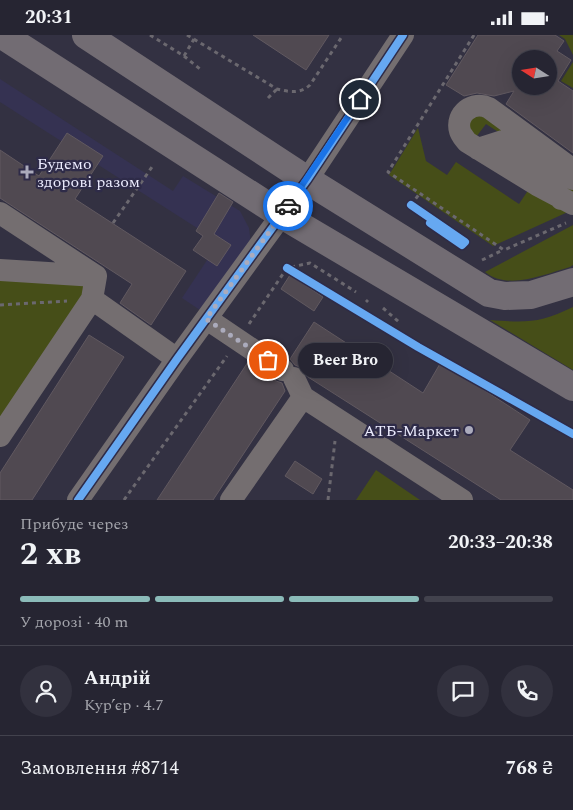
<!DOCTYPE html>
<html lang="uk">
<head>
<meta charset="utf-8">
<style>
  body { margin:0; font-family:Spectral,serif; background:#32313e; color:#f1f3f6; height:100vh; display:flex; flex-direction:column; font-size:19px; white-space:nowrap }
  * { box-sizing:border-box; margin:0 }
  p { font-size:16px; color:#a4a5ac }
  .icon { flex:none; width:28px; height:28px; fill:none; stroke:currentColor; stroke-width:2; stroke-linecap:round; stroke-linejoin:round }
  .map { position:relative; height:465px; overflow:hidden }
  .details { display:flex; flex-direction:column; background:#262532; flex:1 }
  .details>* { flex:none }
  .needle { width:32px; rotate:282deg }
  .controls { position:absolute; left:512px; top:15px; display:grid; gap:10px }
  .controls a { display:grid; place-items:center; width:45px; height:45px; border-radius:50%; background:#262532; box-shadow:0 5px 20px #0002,0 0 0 1px #42424d; font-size:25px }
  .pin { position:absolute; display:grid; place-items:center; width:42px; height:42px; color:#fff; margin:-21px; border:2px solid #fff; border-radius:50%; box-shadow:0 1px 5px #0007 }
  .courier { position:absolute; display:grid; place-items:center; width:50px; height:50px; margin:-25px; border:4px solid #1a73e8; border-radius:50%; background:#fff; color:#222; box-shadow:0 1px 6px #0007 }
  .bubble { position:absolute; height:35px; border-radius:18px; background:#262532; box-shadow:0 5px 20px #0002,0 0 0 1px #42424d; font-size:16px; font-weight:700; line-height:35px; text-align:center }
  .headline em { font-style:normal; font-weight:700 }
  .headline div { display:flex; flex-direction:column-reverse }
  .headline { display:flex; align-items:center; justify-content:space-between; height:85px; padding:0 20px }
  h1 { font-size:32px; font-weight:700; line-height:38px }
  .bar { display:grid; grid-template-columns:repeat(4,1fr); gap:8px 5px; align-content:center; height:60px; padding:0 20px }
  .bar i { height:6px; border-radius:4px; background:#42424d }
  .bar .current { background:#8bbbb9 }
  .bar p { grid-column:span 4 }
  .line { display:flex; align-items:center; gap:12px; padding:0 20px; border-top:1px solid #42424d }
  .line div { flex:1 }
  .round { display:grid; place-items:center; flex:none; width:52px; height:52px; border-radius:26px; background:#32313e }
  .status { display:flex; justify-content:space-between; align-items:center; height:35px; padding:0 25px; background:#262532; direction:ltr }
  .status svg { height:14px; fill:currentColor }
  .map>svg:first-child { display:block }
  .built { fill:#353252 }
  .green { fill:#464e18 }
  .building { fill:#504951; stroke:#615960; fill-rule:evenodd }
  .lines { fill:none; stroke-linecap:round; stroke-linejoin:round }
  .path { stroke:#6b686f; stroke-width:3; stroke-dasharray:4 4; stroke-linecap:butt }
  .minor { stroke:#746e70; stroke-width:22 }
  .highway { stroke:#726c73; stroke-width:28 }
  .cycleway-casing { stroke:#2e2b48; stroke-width:11 }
  .cycleway { stroke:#66a8f1; stroke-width:8 }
  .done { stroke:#ababbc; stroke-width:5; stroke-dasharray:0 9 }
  .route { stroke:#1a73e8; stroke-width:6 }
  .poi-dot { fill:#ababbc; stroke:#2e2b48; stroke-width:2 }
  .labels { text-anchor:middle; stroke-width:4.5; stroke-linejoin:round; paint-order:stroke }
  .poi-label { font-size:16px; fill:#ececfe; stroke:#2e2b48; text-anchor:start }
</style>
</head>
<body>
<div class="status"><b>20:31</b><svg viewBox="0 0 49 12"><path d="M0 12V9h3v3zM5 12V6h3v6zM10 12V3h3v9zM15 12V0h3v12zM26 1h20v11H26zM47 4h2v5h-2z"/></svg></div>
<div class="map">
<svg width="573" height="465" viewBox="0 0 573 465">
  <rect width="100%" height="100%" fill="#333142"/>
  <path class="built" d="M0,44L173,156L183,141L240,176L249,193L251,209L203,277L182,263L219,207L0,67Z"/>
  <path class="green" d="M559,0H573V20L565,4Z
    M573,27V53L561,46Z
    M479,77L552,126L573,155V159L556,152L546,128L486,89L473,106L466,85Z
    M418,93L426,126L447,140L456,127L519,169L529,154L570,176L493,211L389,140Z
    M573,190V230L570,232C545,239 508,256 485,237Z
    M0,236L94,244L0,392Z
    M573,272V335L490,285C527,288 540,288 573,272Z
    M376,435L420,465H356Z"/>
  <path class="building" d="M253,0H329L306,35Z
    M478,0H555L564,6L557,16L571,25L558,46L573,56V118L506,69L514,56L494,61L477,58L464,61L446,50ZM521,24H549V51H521Z
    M67,98L103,121L75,164L186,236L151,290L120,268L132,249L0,163V115L39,141Z
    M219,158L233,167L214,199L231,210L217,231L193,215L203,201L196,196Z
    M290,240L323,262L314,276L281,254Z
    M314,287L423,358L441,327L530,385L510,415L573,455V465H501L308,342L302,333L295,330L290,324Z
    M89,300L124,322L32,465H0V438Z
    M248,327L276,346L282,348L285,356L213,465H157Z
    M295,426L322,444L313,459L285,441Z"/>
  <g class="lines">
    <path class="path" d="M150,0L184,21L194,4
      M187,0L277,54C290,57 300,59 310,50L343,0
      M474,0L388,137L504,215L566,188
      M184,21L200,34
      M268,63L277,54
      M411,170L420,158
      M113,188L152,132
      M482,225L503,215
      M366,267L368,265
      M0,270L67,266
      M383,273L399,287
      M249,289L287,233L310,228L356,257
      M124,465L227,321
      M328,465L335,406"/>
    <path class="minor" d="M478,114L503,106L512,109L542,130L561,164
      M573,144L568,131L489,73C473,65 455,79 460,96C461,100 465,104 467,107L537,150L573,169
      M0,178L96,241
      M0,235L96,241L92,264L0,401
      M92,264L177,324
      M207,284L283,335
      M294,343L303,362L462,465
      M78,465L177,324L307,145L403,0
      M231,465L303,362"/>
    <path class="highway" d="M2,0L282,180L573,352
      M86,0L307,145L489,258L505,261L531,260L573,247"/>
    <g class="cycleway-casing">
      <path id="cycleway" d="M411,170L465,207L462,210L430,188
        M287,233L418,312L573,399
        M78,465L177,324L307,145L403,0"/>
    </g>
    <use href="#cycleway" class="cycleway"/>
  </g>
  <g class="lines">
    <path class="done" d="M268,325L206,284L288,171"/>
    <path class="route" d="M288,171L360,64"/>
  </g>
  <g class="poi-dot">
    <path d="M24.5 129.5h5v5h5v5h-5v5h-5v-5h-5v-5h5z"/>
    <circle cx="469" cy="395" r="5"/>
  </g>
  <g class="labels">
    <g class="poi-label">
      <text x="37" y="134">Будемо<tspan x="37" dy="18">здорові разом</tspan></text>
      <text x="459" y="401" text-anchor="end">АТБ-Маркет</text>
    </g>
  </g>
</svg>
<div class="controls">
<a><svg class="needle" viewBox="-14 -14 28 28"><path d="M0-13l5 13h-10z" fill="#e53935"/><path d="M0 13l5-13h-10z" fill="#a4a5ac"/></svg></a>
</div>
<div class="pin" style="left:268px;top:325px;background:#ea580c"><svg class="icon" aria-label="bag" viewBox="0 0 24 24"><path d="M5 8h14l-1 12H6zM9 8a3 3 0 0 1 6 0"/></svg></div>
<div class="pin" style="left:360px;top:64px;background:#1f2937"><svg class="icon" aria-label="home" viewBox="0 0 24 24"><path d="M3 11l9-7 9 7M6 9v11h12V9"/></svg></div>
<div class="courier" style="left:288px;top:171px"><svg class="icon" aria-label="car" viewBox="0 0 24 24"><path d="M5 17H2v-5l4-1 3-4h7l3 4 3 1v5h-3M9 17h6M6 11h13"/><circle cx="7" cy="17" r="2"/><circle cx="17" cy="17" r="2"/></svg></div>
<div class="bubble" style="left:298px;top:308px;width:95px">Beer Bro</div>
</div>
<section class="details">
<div class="headline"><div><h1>2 хв</h1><p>Прибуде через</p></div><em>20:33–20:38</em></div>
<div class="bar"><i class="current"></i><i class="current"></i><i class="current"></i><i></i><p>У дорозі · 40 m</p></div>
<div class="line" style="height:90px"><a class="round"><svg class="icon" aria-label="person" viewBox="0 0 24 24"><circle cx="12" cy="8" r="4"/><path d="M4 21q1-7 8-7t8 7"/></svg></a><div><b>Андрій</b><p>Кур’єр · 4.7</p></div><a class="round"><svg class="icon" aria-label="chat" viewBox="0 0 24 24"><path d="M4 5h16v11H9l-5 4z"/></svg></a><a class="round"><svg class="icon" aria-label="phone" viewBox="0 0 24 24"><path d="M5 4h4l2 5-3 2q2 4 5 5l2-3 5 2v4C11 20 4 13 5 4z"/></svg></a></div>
<div class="line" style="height:65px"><div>Замовлення #8714</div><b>768 ₴</b></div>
</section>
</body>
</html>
